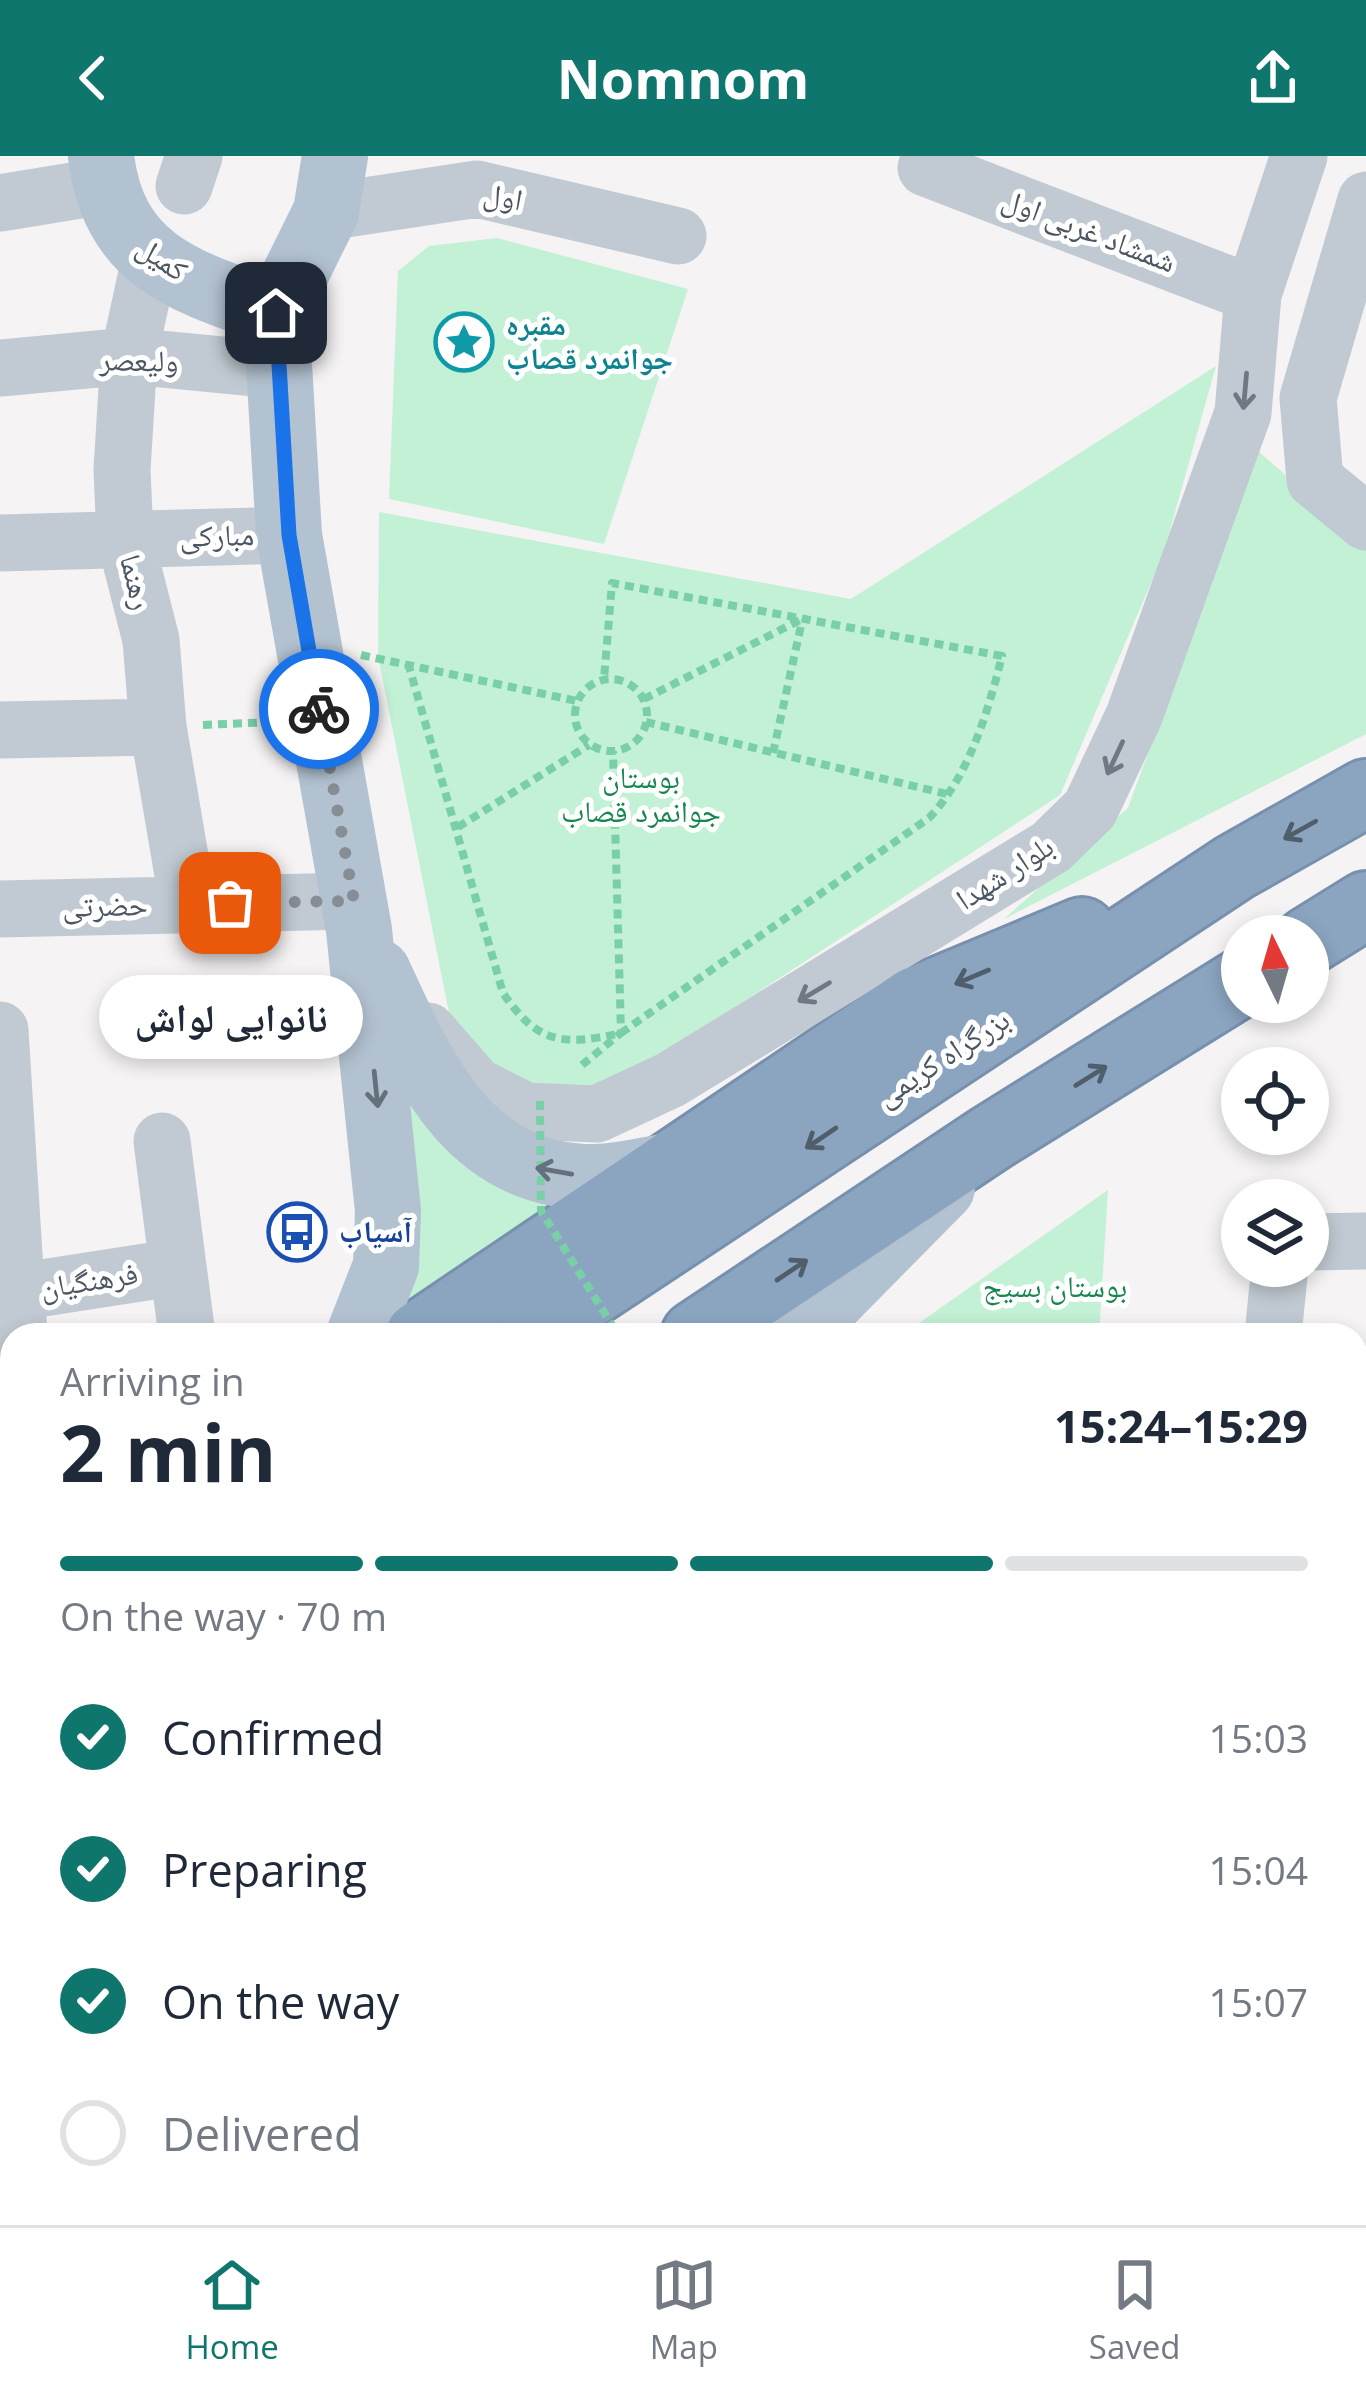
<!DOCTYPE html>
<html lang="en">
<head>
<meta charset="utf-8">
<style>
  body { margin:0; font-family:"Open Sans","Noto Naskh Arabic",sans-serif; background:#f2f2f3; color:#1f2937; height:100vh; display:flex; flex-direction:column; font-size:45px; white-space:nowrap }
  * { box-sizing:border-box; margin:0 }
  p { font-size:39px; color:#747a83 }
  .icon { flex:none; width:66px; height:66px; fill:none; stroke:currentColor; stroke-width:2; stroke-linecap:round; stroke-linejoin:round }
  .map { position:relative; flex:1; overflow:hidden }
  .sheet { position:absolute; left:0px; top:1167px; width:1368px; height:903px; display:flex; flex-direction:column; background:#fff; border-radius:36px 36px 0 0; box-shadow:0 6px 18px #0003 }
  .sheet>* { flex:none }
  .needle { width:78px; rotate:355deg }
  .controls { position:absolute; left:1221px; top:759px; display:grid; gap:24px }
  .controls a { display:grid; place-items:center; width:108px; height:108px; border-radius:50%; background:#fff; box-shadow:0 6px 18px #0003; font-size:60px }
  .pin { position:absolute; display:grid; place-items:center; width:102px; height:102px; color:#fff; margin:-51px; border-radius:24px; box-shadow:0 6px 18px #0006 }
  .courier { position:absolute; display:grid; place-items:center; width:120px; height:120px; margin:-60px; border:9px solid #1a73e8; border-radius:50%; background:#fff; color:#222; box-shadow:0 3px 15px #0007 }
  .bubble { position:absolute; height:84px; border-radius:42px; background:#fff; box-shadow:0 6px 18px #0003; font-size:39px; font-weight:700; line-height:84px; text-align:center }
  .headline em { font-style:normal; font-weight:700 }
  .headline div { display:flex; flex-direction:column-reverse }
  .headline { display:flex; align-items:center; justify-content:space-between; height:204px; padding:0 60px }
  h1 { font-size:78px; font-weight:700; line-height:90px }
  .bar { display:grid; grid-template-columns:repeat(4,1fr); gap:18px 12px; align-content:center; height:144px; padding:0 60px }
  .bar i { height:15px; border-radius:9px; background:#e0e1e3 }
  .bar .on { background:#0f766e }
  .bar p { grid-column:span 4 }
  ol { padding:0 60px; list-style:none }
  li { display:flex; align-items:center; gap:36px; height:132px }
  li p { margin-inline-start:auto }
  li .icon { padding:12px; border-radius:50%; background:#0f766e; color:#fff; stroke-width:4 }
  li:last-child { color:#747a83 }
  li i { width:66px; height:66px; border:6px solid #e0e1e3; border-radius:50% }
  header { display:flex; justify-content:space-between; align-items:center; height:156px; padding:0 60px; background:#0f766e; color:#fff; font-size:54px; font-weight:700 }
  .tabs { display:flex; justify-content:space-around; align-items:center; height:168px; border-top:3px solid #e0e1e3; background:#fff; font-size:33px; color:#747a83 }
  .tabs a { display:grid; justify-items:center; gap:6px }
  .tabs .on { color:#0f766e }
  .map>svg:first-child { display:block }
  .green { fill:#c3f1d5 }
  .building { fill:#cdcfd5; stroke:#d7d9de; stroke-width:3 }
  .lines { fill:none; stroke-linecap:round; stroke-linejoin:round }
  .highway-casing { stroke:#7690ad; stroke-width:72 }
  .path { stroke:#7ad0a6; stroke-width:8; stroke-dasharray:9 6; stroke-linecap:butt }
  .minor { stroke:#c1cad2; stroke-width:57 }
  .major { stroke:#b3c2d1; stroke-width:66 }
  .highway { stroke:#8ba5c1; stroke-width:66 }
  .path-bridge { stroke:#7ad0a6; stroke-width:8; stroke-dasharray:9 6; stroke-linecap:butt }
  .oneway { stroke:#6e7983 }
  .oneway2 { stroke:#505e6b }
  .oneway3 { stroke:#64717d }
  .done { stroke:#868d94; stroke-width:12; stroke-dasharray:0 21.6 }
  .route { stroke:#1a73e8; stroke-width:15 }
  .labels { text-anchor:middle; stroke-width:10; stroke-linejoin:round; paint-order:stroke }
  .street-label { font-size:30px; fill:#4a5661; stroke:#fff }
  .culture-label { font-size:30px; font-weight:bold; fill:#0d838f; stroke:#fff; text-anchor:start }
  .park-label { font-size:30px; fill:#17864f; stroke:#fff }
  .transit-label { font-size:30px; font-weight:bold; fill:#164399; stroke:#fff; text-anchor:start }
</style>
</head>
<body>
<header><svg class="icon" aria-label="back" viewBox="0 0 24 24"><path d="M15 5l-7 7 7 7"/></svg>Nomnom<svg class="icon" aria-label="share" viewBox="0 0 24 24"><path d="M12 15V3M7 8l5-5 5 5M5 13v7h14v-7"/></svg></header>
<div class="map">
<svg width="1366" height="2069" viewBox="0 0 1366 2069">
  <rect width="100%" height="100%" fill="#f5f3f3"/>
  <path class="green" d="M497,82L688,133L604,388L389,343L398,115L429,90Z
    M1216,210L1163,399L1060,639L637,915L594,935L553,941L475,909L451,867L378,500L379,356L851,443Z
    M1258,295L1366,389V578L1004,763L1128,652Z
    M393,924L572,1049L400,1167Z
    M1108,1034L1099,1179H902Z
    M12,1899V2058H622L627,2069H0V1913Z"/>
  <path class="building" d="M64,2058H169L184,2065L59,2069Z"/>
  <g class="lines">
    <g class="highway-casing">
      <path id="highway" d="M1308,785L1366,749
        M419,1179L914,845L1082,775
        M527,1179L1235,711L1366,637
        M695,1179L991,982L1242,826
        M0,1489L12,1479
        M0,1588L12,1577
        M0,1706L12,1696
        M0,1831L12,1817"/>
    </g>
    <path class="path" d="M361,499L577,545
      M408,507L503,837C538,888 562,890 621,877L929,662C969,620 988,556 1002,500L612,427L604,523
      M575 559a36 36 0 1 1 72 0a36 36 0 1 1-72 0Z
      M644,543L802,463
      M646,566L951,639
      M203,569L272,566
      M773,597L802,465
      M458,671L589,589
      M582,909L621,877L613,595
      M0,1959L12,1945
      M16,2069L21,2058
      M463,2069L465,2058"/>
    <path class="minor" d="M926,12L1253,138
      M184,30L194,0
      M1366,44L1308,242L1315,324L1366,366
      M0,47L104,30
      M326,56L477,33L678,80
      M150,103L129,200L122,314L125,382L151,484L158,571L188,748
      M0,212L129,200L277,214
      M0,387L289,379
      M0,574L158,571
      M0,753L354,745
      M0,874L19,1179
      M428,875L476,930L525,955L597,958L670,924L1051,691L1090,653L1134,560L1243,257L1253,138L1299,0
      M1308,1086L1366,1085
      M178,1111L187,1179
      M17,1136L178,1111L162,985
      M1273,1179L1280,1110
      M1356,1388L1366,1389
      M1356,1570H1366
      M1356,1841H1366"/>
    <path class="major" d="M101,0C113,105 186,126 276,157
      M335,0L326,56L276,157L289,379L359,774L388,1055L386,1110L359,1179
      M378,816C424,916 469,1022 596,1021C620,1020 646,1014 669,1010
      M797,1179L942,1032
      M704,2058L709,2069"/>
    <use href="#highway" class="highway"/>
    <path class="path-bridge" d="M540,945L541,1055L618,1179"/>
  </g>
  <defs><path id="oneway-shaft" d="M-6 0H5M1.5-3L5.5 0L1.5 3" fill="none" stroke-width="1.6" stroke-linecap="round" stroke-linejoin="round" transform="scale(3)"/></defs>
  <g class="oneway">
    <use href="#oneway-shaft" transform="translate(1245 235) rotate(95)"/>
    <use href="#oneway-shaft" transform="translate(1115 602) rotate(115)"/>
    <use href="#oneway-shaft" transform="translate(814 836) rotate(149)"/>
  </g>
  <g class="oneway2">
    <use href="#oneway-shaft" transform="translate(1300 674) rotate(151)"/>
    <use href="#oneway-shaft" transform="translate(972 821) rotate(157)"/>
    <use href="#oneway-shaft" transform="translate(1091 920) rotate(-32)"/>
    <use href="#oneway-shaft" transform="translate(821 982) rotate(146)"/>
    <use href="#oneway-shaft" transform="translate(792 1114) rotate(-34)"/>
  </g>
  <g class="oneway3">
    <use href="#oneway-shaft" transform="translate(376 933) rotate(84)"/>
    <use href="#oneway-shaft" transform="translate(554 1015) rotate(-170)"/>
  </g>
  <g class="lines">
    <path class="done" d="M230,747L354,745L319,553"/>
    <path class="route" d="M276,157L289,379L319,553"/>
  </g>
  <defs>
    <g id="sight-ring" transform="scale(3)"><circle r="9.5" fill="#fff" stroke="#0f9aa8" stroke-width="1.5"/><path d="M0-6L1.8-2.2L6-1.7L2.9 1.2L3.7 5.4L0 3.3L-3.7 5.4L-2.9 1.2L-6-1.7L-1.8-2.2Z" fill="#0f9aa8"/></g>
    <g id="bus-ring" transform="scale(3)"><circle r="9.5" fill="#fff" stroke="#1a4fb4" stroke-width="1.5"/><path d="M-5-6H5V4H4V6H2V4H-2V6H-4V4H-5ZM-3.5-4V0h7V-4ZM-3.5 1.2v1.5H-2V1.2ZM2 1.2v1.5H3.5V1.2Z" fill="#1a4fb4"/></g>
  </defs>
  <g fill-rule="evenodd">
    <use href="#sight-ring" x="464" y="186"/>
    <use href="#bus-ring" x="297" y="1076"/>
  </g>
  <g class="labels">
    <g class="street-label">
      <text transform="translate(503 41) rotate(11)" y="10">اول</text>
      <text transform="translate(1089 75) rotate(21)" y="10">شمشاد غربی اول</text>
      <text transform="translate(162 103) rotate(35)" y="10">کمیل</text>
      <text transform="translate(139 205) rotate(1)" y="10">ولیعصر</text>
      <text transform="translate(217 380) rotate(-1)" y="10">مبارکی</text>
      <text transform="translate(136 426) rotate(76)" y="10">رهنما</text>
      <text transform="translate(1005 717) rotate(-33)" y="10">بلوار شهدا</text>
      <text transform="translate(105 750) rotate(-1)" y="10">حضرتی</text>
      <text transform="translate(943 902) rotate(-33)" y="10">بزرگراه کریمی</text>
      <text transform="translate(89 1125) rotate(-9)" y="10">فرهنگیان</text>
    </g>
    <g class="culture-label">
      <text x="506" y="179">مقبره<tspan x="506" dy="34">جوانمرد قصاب</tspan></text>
    </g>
    <g class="park-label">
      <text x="641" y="632">بوستان<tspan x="641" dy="34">جوانمرد قصاب</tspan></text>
      <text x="1055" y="1141">بوستان بسیج</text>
    </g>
    <g class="transit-label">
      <text x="339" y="1086">آسیاب</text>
    </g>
  </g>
</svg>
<div class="controls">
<a><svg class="needle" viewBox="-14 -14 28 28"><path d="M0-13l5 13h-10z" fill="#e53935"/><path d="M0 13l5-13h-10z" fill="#747a83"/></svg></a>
<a><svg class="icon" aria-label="locate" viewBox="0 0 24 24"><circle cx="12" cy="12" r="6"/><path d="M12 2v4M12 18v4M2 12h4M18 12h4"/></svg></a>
<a><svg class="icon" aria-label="layers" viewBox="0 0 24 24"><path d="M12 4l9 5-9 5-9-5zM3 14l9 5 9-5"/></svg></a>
</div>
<div class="pin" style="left:230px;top:747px;background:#ea580c"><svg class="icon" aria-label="bag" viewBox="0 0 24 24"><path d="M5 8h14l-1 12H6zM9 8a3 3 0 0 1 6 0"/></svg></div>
<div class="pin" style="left:276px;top:157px;background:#1f2937"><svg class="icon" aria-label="home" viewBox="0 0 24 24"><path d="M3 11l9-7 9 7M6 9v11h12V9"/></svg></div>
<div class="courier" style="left:319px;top:553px"><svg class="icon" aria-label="bike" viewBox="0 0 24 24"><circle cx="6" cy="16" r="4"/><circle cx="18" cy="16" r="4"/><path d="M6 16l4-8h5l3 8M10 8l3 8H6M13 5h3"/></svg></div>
<div class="bubble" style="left:99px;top:819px;width:264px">نانوایی لواش</div>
<section class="sheet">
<div class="headline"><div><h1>2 min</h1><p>Arriving in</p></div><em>15:24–15:29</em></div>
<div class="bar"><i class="on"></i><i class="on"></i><i class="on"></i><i></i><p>On the way · 70 m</p></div>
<ol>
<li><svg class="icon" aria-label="check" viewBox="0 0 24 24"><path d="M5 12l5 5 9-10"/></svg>Confirmed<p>15:03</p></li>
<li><svg class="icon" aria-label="check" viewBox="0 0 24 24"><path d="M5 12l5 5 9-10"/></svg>Preparing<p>15:04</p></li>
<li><svg class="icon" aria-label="check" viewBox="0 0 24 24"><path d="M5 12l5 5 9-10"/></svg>On the way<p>15:07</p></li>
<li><i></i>Delivered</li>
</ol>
</section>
</div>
<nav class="tabs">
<a class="on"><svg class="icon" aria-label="home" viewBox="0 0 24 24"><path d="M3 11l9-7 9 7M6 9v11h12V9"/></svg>Home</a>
<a><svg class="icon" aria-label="map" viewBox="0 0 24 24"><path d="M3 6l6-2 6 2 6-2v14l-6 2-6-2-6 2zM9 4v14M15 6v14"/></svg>Map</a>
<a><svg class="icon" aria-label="saved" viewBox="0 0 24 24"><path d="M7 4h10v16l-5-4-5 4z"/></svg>Saved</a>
</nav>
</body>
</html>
